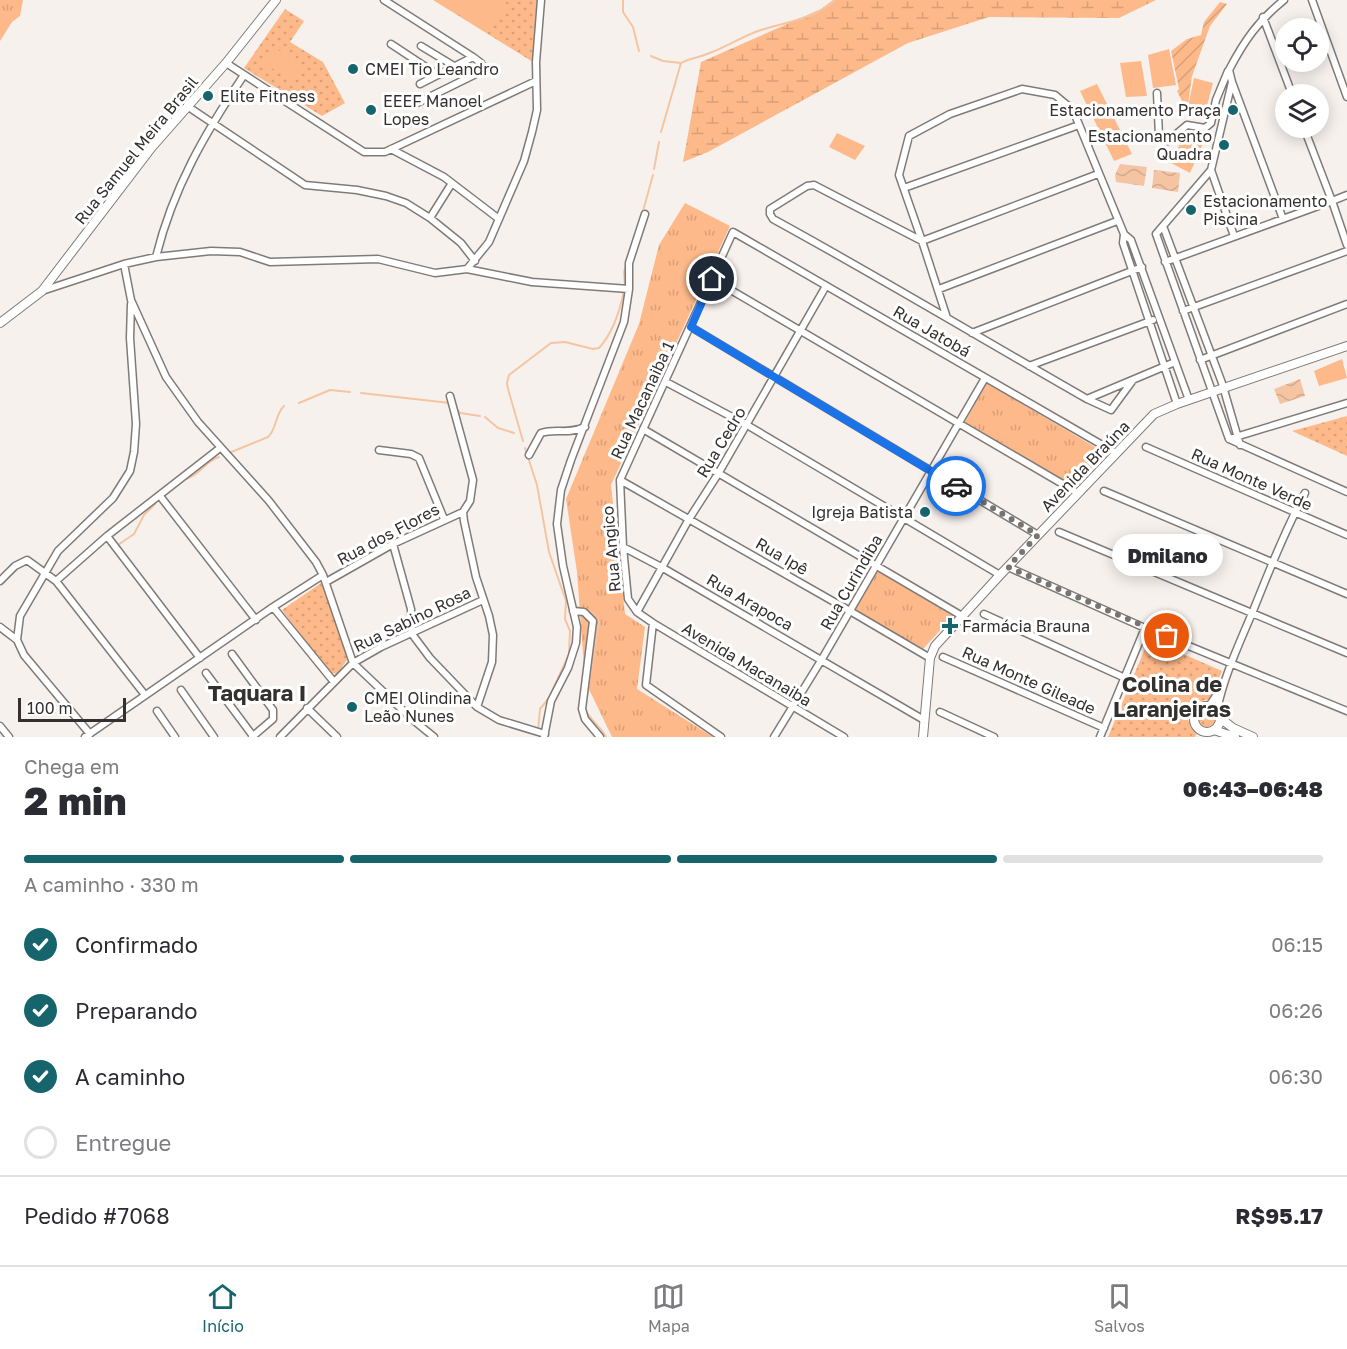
<!DOCTYPE html>
<html lang="pt">
<head>
<meta charset="utf-8">
<style>
  body { margin:0; font-family:"Golos Text",sans-serif; background:#f7f7f7; color:#2b2b33; height:100vh; display:flex; flex-direction:column; font-size:22px; white-space:nowrap }
  * { box-sizing:border-box; margin:0 }
  p { font-size:20px; color:#7c7c81 }
  .icon { flex:none; width:33px; height:33px; fill:none; stroke:currentColor; stroke-width:2; stroke-linecap:round; stroke-linejoin:round }
  .map { position:relative; height:737px; overflow:hidden }
  .sheet { display:flex; flex-direction:column; background:#fff; flex:1 }
  .sheet>* { flex:none }
  .controls { position:absolute; left:1275px; top:18px; display:grid; gap:12px }
  .controls a { display:grid; place-items:center; width:54px; height:54px; border-radius:50%; background:#fff; box-shadow:0 3px 15px #0003; font-size:30px }
  .scale { position:absolute; left:18px; bottom:15px; width:108px; box-sizing:border-box; padding-left:6px; border:3px solid #33302f; border-top:0; font-size:16px; line-height:21px; white-space:nowrap; color:#33302f; -webkit-text-stroke:4px #fff; paint-order:stroke }
  .pin { position:absolute; display:grid; place-items:center; width:51px; height:51px; color:#fff; margin:-26px; border:3px solid #fff; border-radius:50%; box-shadow:0 2px 6px #0007 }
  .courier { position:absolute; display:grid; place-items:center; width:60px; height:60px; margin:-30px; border:4px solid #1a73e8; border-radius:50%; background:#fff; color:#222; box-shadow:0 2px 8px #0007 }
  .bubble { position:absolute; height:42px; border-radius:21px; background:#fff; box-shadow:0 3px 15px #0003; font-size:20px; font-weight:800; line-height:42px; text-align:center }
  .summary em { font-style:normal; font-weight:800 }
  .summary div { display:flex; flex-direction:column-reverse }
  .summary { display:flex; align-items:center; justify-content:space-between; height:102px; padding:0 24px }
  h1 { font-size:39px; font-weight:800; line-height:45px }
  .bar { display:grid; grid-template-columns:repeat(4,1fr); gap:9px 6px; align-content:center; height:72px; padding:0 24px }
  .bar i { height:8px; border-radius:4px; background:#e1e1e2 }
  .bar .active { background:#16646c }
  .bar p { grid-column:span 4 }
  .line { display:flex; align-items:center; gap:15px; padding:0 24px; border-top:2px solid #e1e1e2 }
  .line div { flex:1 }
  ol { padding:0 24px; list-style:none }
  li { display:flex; align-items:center; gap:18px; height:66px }
  li p { margin-inline-start:auto }
  li .icon { padding:6px; border-radius:50%; background:#16646c; color:#fff; stroke-width:4 }
  li:last-child { color:#7c7c81 }
  li i { width:33px; height:33px; border:3px solid #e1e1e2; border-radius:50% }
  .dock { display:flex; justify-content:space-around; align-items:center; height:84px; border-top:2px solid #e1e1e2; background:#fff; font-size:16px; color:#7c7c81 }
  .dock a { display:grid; justify-items:center; gap:3px }
  .dock .active { color:#16646c }
  .map>svg:first-child { display:block }
  .grass { fill:url(#grass-tufts) }
  .wetland { fill:url(#wetland-marsh) }
  .park { fill:url(#park-dots) }
  .garden { fill:url(#garden-furrows) }
  .pitch { fill:#fdb98a }
  .water { fill:url(#water-waves) }
  .lines { fill:none; stroke-linecap:round; stroke-linejoin:round }
  .stream { stroke:#f5c4a2; stroke-width:2 }
  .minor-casing { stroke:#817b78; stroke-width:9 }
  .tertiary-casing { stroke:#817b78; stroke-width:10 }
  .minor { stroke:#fff; stroke-width:6 }
  .tertiary { stroke:#fff; stroke-width:8 }
  .done { stroke:#787472; stroke-width:6; stroke-dasharray:0 10.8 }
  .route { stroke:#1a73e8; stroke-width:8 }
  .poi-dot { fill:#16646c; stroke:#fff; stroke-width:2 }
  .labels { text-anchor:middle; stroke-width:6; stroke-linejoin:round; paint-order:stroke }
  .poi-label { font-size:16px; fill:#33302f; stroke:#fff; text-anchor:start }
  .street-label { font-size:16px; fill:#33302f; stroke:#fff }
  .district-label { font-size:22px; font-weight:bold; fill:#33302f; stroke:#fff }
</style>
</head>
<body>
<div class="map">
<svg width="1347" height="737" viewBox="0 0 1347 737">
  <defs>
    <pattern id="grass-tufts" width="24" height="20" patternUnits="userSpaceOnUse" patternTransform="scale(1.5)"><rect width="24" height="20" fill="#fdb98a"/><path d="M3 7l-1-3M5 7V3M7 7l1-3M15 17l-1-3M17 17v-4M19 17l1-3" fill="none" stroke="#d99f77"/></pattern>
    <pattern id="wetland-marsh" width="20" height="14" patternUnits="userSpaceOnUse" patternTransform="scale(1.5)"><rect width="20" height="14" fill="#fdb98a"/><path d="M1 5h8M5 5V1M11 12h8M15 12V8" fill="none" stroke="#d99f77"/></pattern>
    <pattern id="park-dots" width="8" height="8" patternUnits="userSpaceOnUse" patternTransform="scale(1.5)"><rect width="8" height="8" fill="#fdb98a"/><path d="M2 2h.1M6 6h.1" fill="none" stroke="#d99f77" stroke-width="1.8" stroke-linecap="round"/></pattern>
    <pattern id="garden-furrows" width="10" height="10" patternUnits="userSpaceOnUse" patternTransform="scale(1.5)"><rect width="10" height="10" fill="#fdb98a"/><path d="M-1 1l2-2M0 10L10 0M9 11l2-2" fill="none" stroke="#d99f77"/></pattern>
    <pattern id="water-waves" width="16" height="10" patternUnits="userSpaceOnUse" patternTransform="scale(1.5)"><rect width="16" height="10" fill="#f5c4a2"/><path d="M0 5q4-4 8 0t8 0" fill="none" stroke="#d2a98c"/></pattern>
  </defs>
  <rect width="100%" height="100%" fill="#f7f1ed"/>
  <path class="grass" d="M0,0H23L20,16L12,22L0,41Z
    M685,203L730,226L611,485L625,614L645,627L637,689L713,737H612L585,681L577,572L566,499L639,324L659,245Z
    M987,383L1105,453L1076,488L965,422Z
    M878,571L953,616L923,649L855,610Z"/>
  <path class="wetland" d="M833,0H1156L1119,18L989,17L908,43L708,152L683,162L701,62L821,9Z"/>
  <path class="park" d="M433,0H538L533,62Z
    M285,9L304,21L290,42L323,62L345,103L322,116L244,68Z
    M1347,416V456L1292,431L1340,418Z
    M321,583L346,650L347,660L337,674L330,673L282,610Z
    M1149,639L1222,671L1210,699L1195,703L1188,720L1197,733L1195,737H1108Z
    M1196 718a10 10 0 1 1 20 0a10 10 0 1 1-20 0Z"/>
  <path class="garden" d="M1220,2L1227,4L1210,26L1192,76L1187,111L1177,91L1179,89L1171,51L1187,39L1201,35L1204,22Z"/>
  <path class="pitch" d="M435,0H508L488,33Z
    M275,48L302,65L293,81L265,64Z
    M1169,49L1176,85L1153,88L1148,55Z
    M1141,61L1147,96L1126,97L1120,63Z
    M1194,78L1213,83L1204,117L1187,111Z
    M1097,84L1132,154L1114,161L1080,91Z
    M837,133L865,146L855,160L829,147Z
    M1185,133L1204,141L1190,173L1171,163Z
    M1342,359L1347,378L1319,386L1314,371Z"/>
  <path class="water" d="M1120,164L1147,167L1144,186L1116,182L1115,175Z
    M1154,170L1180,173L1178,192L1152,188Z
    M1300,379L1305,396L1280,404L1274,389Z"/>
  <g class="lines">
    <path class="stream" d="M623,0V12L633,27L639,51
      M651,56L663,61L681,63
      M661,132L681,63C690,58 698,58 707,54C725,48 741,37 758,31C784,22 814,20 835,0
      M654,169L659,142
      M643,211L653,175
      M625,287L624,272L627,261
      M361,393L450,403
      M299,403L330,390L350,392
      M456,408L460,413L480,416
      M485,417L498,428L514,433
      M523,441L508,389L507,383L509,375L551,343L565,342L593,349L599,348C613,333 620,310 624,291
      M525,448L537,485L549,552L566,601L565,619L570,631L569,654L549,698L540,709L538,731
      M229,453L268,437C277,429 275,414 284,406
      M182,480C201,476 203,462 219,457
      M118,545L134,534L144,515L155,504
      M574,606C585,609 594,611 599,622L585,708C589,720 601,726 606,737"/>
    <g class="minor-casing">
      <path id="minor" d="M384,0L473,57L481,63L483,68L480,72L413,105
        M1284,0C1258,21 1244,41 1229,70L1232,82L1211,170L1156,234L1229,439L1347,492
        M1312,0L1347,97
        M1263,17L1292,94
        M391,44L438,75
        M421,46L454,66
        M226,63L364,152H385L536,81
        M1232,82L1283,219
        M420,84L473,57
        M1157,93L1159,136L1161,139L1168,141L1187,125L1205,128L1211,123L1216,100L1228,71
        M187,106L305,185L357,190L386,196L406,203L430,218L461,243L475,261
        M391,149L444,177L499,219
        M1211,170L1234,236
        M1098,174L922,241L899,175L909,136L950,114L1022,89L1055,95L1073,110L1124,234L1123,243L1177,404
        M904,188L1079,125
        M1347,195L1332,201L1347,245
        M430,218L452,183
        M1163,226L1222,383L1240,445
        M1124,234L1131,240L1189,400
        M156,257C173,188 205,133 244,75
        M1165,262L1332,201L1304,128
        M124,264L131,300L166,377L198,422L269,501L316,562L323,575L353,663L412,719L434,737
        M467,269L532,282L629,289
        M712,279L1078,493
        M939,289L1117,221
        M42,291L124,264L156,257L211,251L240,252L270,262L378,259L435,273L467,269L489,242L524,161L532,132L537,110L536,62L541,0
        M1183,311L1347,251
        M947,318L922,241L814,185L807,186L770,209V214L773,219C879,277 982,339 1087,399L1175,362
        M691,327L1038,535
        M972,333L1142,267
        M1200,360L1347,304
        M1029,366L1153,320
        M666,382L747,425L1000,575
        M450,396L473,480L470,501L463,512L464,521L476,577L489,616L493,635L492,662L477,707
        M1087,399L1111,410L1133,380
        M643,429L962,616
        M1229,439L1347,403
        M1146,447L1347,535
        M379,450L411,454L419,458L444,519
        M529,455L541,433C557,428 566,435 585,427
        M620,480L850,611L930,658
        M1104,491L1347,594
        M160,496L256,620
        M1059,532L1347,653
        M107,536L200,658
        M393,544L411,609L412,634L430,658L477,707L499,720L545,734
        M623,547L663,568L924,720
        M1008,567L1145,628L1347,711
        M0,581L15,566L27,560L56,581L145,695
        M56,581L107,536L220,448
        M326,582L393,544L463,512
        M273,607L334,682
        M573,611L584,612L593,621L582,709L585,719L600,737
        M637,612L689,519L718,474L826,286
        M984,614L1125,678
        M653,623L646,685L721,737
        M0,627L17,640
        M232,654L273,710V719L252,737
        M943,657L1104,728
        M206,673L253,736
        M181,690L214,737
        M1209,706L1220,690
        M307,708L337,737
        M1217,710C1224,676 1239,644 1253,611C1269,571 1285,531 1305,493
        M157,711L175,737
        M940,712L994,737
        M0,726L9,737
        M90,734L24,655L17,640L20,616L58,551L113,498L130,471L134,452L136,424L130,338L131,304
        M85,737L273,607L323,575
        M280,737L353,663L381,647L483,600
        M544,737L551,701L568,668L576,643L577,627L563,566L557,524L561,490L571,460L624,322L629,289V263L645,214
        M774,737L822,659L985,378
        M844,737L653,623L637,612L628,599L623,547L620,480L733,232L1116,453
        M1100,737L1145,628"/>
    </g>
    <g class="tertiary-casing">
      <path id="tertiary" d="M0,323L42,291L152,147L226,63L276,0
        M1194 719a13 13 0 1 1 26 0a13 13 0 1 1-26 0Z
        M1220,718L1233,728L1253,737
        M1214,730L1235,737
        M923,737L930,658L935,646L1000,575L1154,414L1177,404L1347,346"/>
    </g>
    <use href="#minor" class="minor"/>
    <use href="#tertiary" class="tertiary"/>
  </g>
  <g class="lines">
    <path class="done" d="M956,486L1038,535L1008,567L1167,636"/>
    <path class="route" d="M712,279L691,327L956,486"/>
  </g>
  <g class="poi-dot">
    <circle cx="353" cy="69" r="6"/>
    <circle cx="208" cy="96" r="6"/>
    <circle cx="371" cy="110" r="6"/>
    <circle cx="1233" cy="110" r="6"/>
    <circle cx="1224" cy="145" r="6"/>
    <circle cx="1191" cy="210" r="6"/>
    <circle cx="925" cy="512" r="6"/>
    <path d="M947 617h6v6h6v6h-6v6h-6v-6h-6v-6h6z"/>
    <circle cx="352" cy="707" r="6"/>
  </g>
  <g class="labels">
    <g class="poi-label">
      <text x="365" y="75">CMEI Tio Leandro</text>
      <text x="220" y="102">Elite Fitness</text>
      <text x="383" y="107">EEEF Manoel<tspan x="383" dy="18">Lopes</tspan></text>
      <text x="1221" y="116" text-anchor="end">Estacionamento Praça</text>
      <text x="1212" y="142" text-anchor="end">Estacionamento<tspan x="1212" dy="18">Quadra</tspan></text>
      <text x="1203" y="207">Estacionamento<tspan x="1203" dy="18">Piscina</tspan></text>
      <text x="913" y="518" text-anchor="end">Igreja Batista</text>
      <text x="962" y="632">Farmácia Brauna</text>
      <text x="364" y="704">CMEI Olindina<tspan x="364" dy="18">Leão Nunes</tspan></text>
    </g>
    <g class="street-label">
      <text transform="translate(136 150) rotate(-51)" y="6">Rua Samuel Meira Brasil</text>
      <text transform="translate(932 331) rotate(30)" y="6">Rua Jatobá</text>
      <text transform="translate(642 400) rotate(-65)" y="6">Rua Macanaiba 1</text>
      <text transform="translate(721 442) rotate(-59)" y="6">Rua Cedro</text>
      <text transform="translate(1085 466) rotate(-46)" y="6">Avenida Braúna</text>
      <text transform="translate(1252 479) rotate(24)" y="6">Rua Monte Verde</text>
      <text transform="translate(388 534) rotate(-28)" y="6">Rua dos Flores</text>
      <text transform="translate(611 549) rotate(-95)" y="6">Rua Angico</text>
      <text transform="translate(782 556) rotate(30)" y="6">Rua Ipê</text>
      <text transform="translate(851 582) rotate(-60)" y="6">Rua Curindiba</text>
      <text transform="translate(750 602) rotate(30)" y="6">Rua Arapoca</text>
      <text transform="translate(412 619) rotate(-26)" y="6">Rua Sabino Rosa</text>
      <text transform="translate(747 664) rotate(31)" y="6">Avenida Macanaiba</text>
      <text transform="translate(1029 680) rotate(24)" y="6">Rua Monte Gileade</text>
    </g>
    <g class="district-label">
      <text x="1172" y="692">Colina de<tspan x="1172" dy="25">Laranjeiras</tspan></text>
      <text x="257" y="701">Taquara I</text>
    </g>
  </g>
</svg>
<div class="controls">
<a><svg class="icon" aria-label="locate" viewBox="0 0 24 24"><circle cx="12" cy="12" r="6"/><path d="M12 2v4M12 18v4M2 12h4M18 12h4"/></svg></a>
<a><svg class="icon" aria-label="layers" viewBox="0 0 24 24"><path d="M12 4l9 5-9 5-9-5zM3 14l9 5 9-5"/></svg></a>
</div>
<div class="scale">100 m</div>
<div class="pin" style="left:1167px;top:636px;background:#ea580c"><svg class="icon" aria-label="bag" viewBox="0 0 24 24"><path d="M5 8h14l-1 12H6zM9 8a3 3 0 0 1 6 0"/></svg></div>
<div class="pin" style="left:712px;top:279px;background:#1f2937"><svg class="icon" aria-label="home" viewBox="0 0 24 24"><path d="M3 11l9-7 9 7M6 9v11h12V9"/></svg></div>
<div class="courier" style="left:956px;top:486px"><svg class="icon" aria-label="car" viewBox="0 0 24 24"><path d="M5 17H2v-5l4-1 3-4h7l3 4 3 1v5h-3M9 17h6M6 11h13"/><circle cx="7" cy="17" r="2"/><circle cx="17" cy="17" r="2"/></svg></div>
<div class="bubble" style="left:1112px;top:534px;width:111px">Dmilano</div>
</div>
<section class="sheet">
<div class="summary"><div><h1>2 min</h1><p>Chega em</p></div><em>06:43–06:48</em></div>
<div class="bar"><i class="active"></i><i class="active"></i><i class="active"></i><i></i><p>A caminho · 330 m</p></div>
<ol>
<li><svg class="icon" aria-label="check" viewBox="0 0 24 24"><path d="M5 12l5 5 9-10"/></svg>Confirmado<p>06:15</p></li>
<li><svg class="icon" aria-label="check" viewBox="0 0 24 24"><path d="M5 12l5 5 9-10"/></svg>Preparando<p>06:26</p></li>
<li><svg class="icon" aria-label="check" viewBox="0 0 24 24"><path d="M5 12l5 5 9-10"/></svg>A caminho<p>06:30</p></li>
<li><i></i>Entregue</li>
</ol>
<div class="line" style="height:78px"><div>Pedido #7068</div><b>R$95.17</b></div>
</section>
<nav class="dock">
<a class="active"><svg class="icon" aria-label="home" viewBox="0 0 24 24"><path d="M3 11l9-7 9 7M6 9v11h12V9"/></svg>Início</a>
<a><svg class="icon" aria-label="map" viewBox="0 0 24 24"><path d="M3 6l6-2 6 2 6-2v14l-6 2-6-2-6 2zM9 4v14M15 6v14"/></svg>Mapa</a>
<a><svg class="icon" aria-label="saved" viewBox="0 0 24 24"><path d="M7 4h10v16l-5-4-5 4z"/></svg>Salvos</a>
</nav>
</body>
</html>
